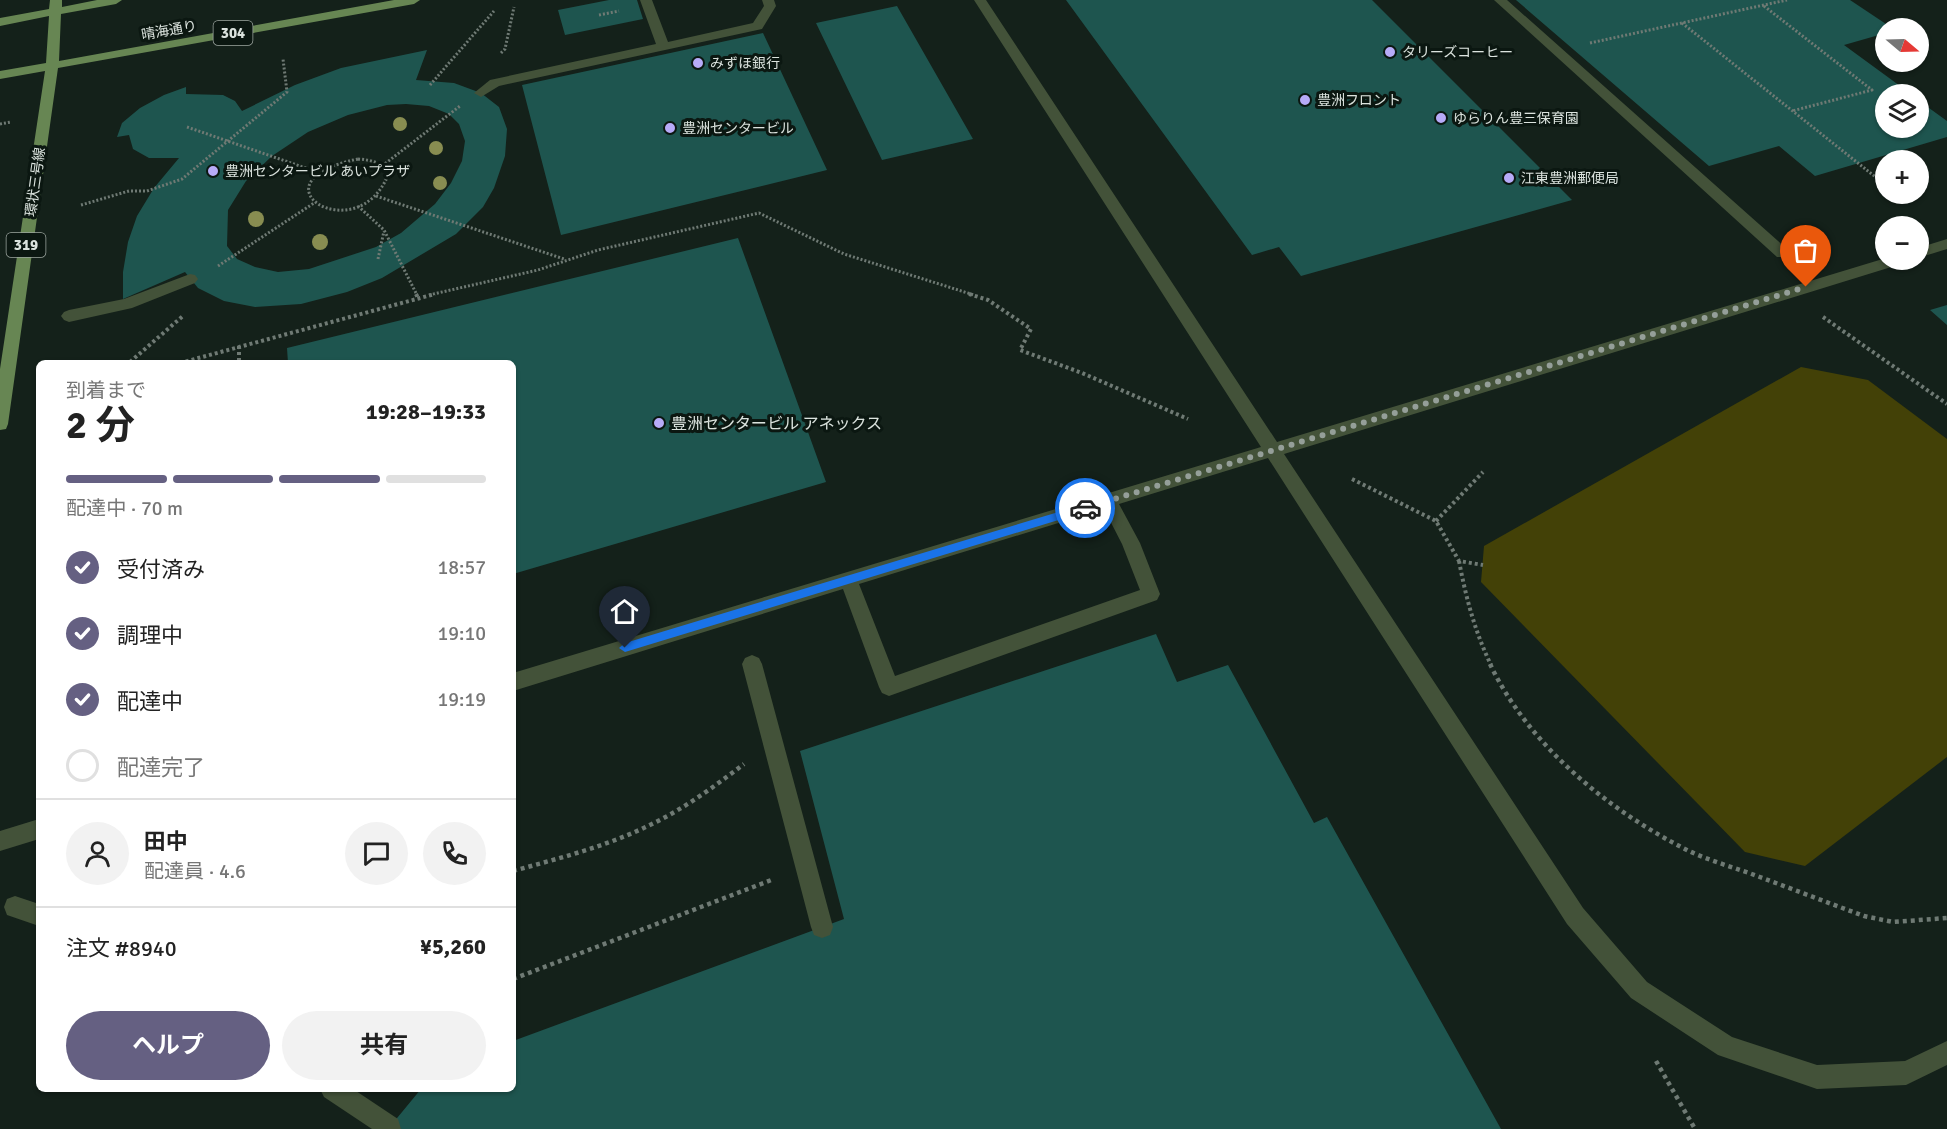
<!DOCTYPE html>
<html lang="ja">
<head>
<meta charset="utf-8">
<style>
  body { margin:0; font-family:Signika,"Noto Sans JP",sans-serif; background:#f2f2f2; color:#222; height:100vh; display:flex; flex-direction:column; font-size:22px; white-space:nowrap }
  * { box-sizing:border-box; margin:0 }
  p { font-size:20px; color:#767676 }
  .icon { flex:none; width:33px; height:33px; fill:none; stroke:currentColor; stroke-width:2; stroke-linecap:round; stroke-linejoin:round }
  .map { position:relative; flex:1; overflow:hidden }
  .details { position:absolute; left:36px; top:360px; width:480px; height:732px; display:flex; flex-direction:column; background:#fff; border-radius:9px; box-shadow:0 2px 4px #0004 }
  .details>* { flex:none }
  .needle { width:39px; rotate:109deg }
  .buttons { position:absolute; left:1875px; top:18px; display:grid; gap:12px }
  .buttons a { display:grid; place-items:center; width:54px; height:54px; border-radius:50%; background:#fff; box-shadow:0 2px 4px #0004; font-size:30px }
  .pin { position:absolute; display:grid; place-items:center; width:51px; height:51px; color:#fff; margin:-62px -26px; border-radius:50% 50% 50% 0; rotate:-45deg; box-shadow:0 0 6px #0007 }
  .pin .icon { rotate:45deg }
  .courier { position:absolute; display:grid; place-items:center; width:60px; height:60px; margin:-30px; border:4px solid #1a73e8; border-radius:50%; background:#fff; color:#222; box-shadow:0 2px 8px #0007 }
  .head em { font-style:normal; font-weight:700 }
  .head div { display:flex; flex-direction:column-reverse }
  .head { display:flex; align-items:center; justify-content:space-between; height:102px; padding:0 30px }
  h1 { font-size:39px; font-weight:700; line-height:45px }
  .bar { display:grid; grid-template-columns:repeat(4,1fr); gap:9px 6px; align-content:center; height:72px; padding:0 30px }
  .bar i { height:8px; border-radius:4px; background:#e0e0e0 }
  .bar .selected { background:#656082 }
  .bar p { grid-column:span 4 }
  .line { display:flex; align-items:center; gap:15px; padding:0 30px; border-top:2px solid #e0e0e0 }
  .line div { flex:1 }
  .round { display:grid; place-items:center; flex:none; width:63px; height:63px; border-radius:32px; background:#f2f2f2 }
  ol { padding:0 30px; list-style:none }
  li { display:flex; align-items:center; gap:18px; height:66px }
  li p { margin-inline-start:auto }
  li .icon { padding:6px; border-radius:50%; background:#656082; color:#fff; stroke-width:4 }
  li:last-child { color:#767676 }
  li i { width:33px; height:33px; border:3px solid #e0e0e0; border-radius:50% }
  .action { display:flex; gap:12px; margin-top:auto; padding:12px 30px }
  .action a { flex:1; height:69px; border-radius:36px; background:#656082; color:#fff; font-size:24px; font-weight:700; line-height:69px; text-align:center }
  .action a+a { background:#f2f2f2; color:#222 }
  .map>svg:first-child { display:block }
  .green { fill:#434107 }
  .building { fill:#1e554f; fill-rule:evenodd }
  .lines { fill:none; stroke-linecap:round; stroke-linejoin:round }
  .path-far2 { stroke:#6f7a74; stroke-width:3; stroke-dasharray:2 2; stroke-linecap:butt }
  .path-far1 { stroke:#6f7a74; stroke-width:4; stroke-dasharray:3 3; stroke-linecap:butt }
  .path { stroke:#6f7a74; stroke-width:4.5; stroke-dasharray:4 4; stroke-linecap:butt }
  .minor { fill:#435239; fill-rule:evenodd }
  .major { fill:#678653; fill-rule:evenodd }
  .tree { fill:#888d51 }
  .route { fill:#1a73e8 }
  .done { stroke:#959f99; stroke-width:6; stroke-dasharray:0 10.8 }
  .poi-dot { fill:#b7abf8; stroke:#0b1711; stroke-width:2 }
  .labels { text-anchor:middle; stroke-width:6; stroke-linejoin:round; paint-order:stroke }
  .far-street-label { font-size:14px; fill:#dbe3de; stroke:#0b1711 }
  .far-poi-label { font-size:14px; fill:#dbe3de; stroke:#0b1711; text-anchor:start }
  .shield { fill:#0b1711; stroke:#9da6a0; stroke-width:1.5 }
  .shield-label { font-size:15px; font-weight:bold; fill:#dbe3de }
  .poi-label { font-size:16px; fill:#dbe3de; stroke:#0b1711; text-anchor:start }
</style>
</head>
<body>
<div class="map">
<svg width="1947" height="1129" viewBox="0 0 1947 1129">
  <rect width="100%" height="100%" fill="#14211a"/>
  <path class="green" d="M1801,367L1868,380L1947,439V757L1805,866L1745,852L1481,582L1484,546Z"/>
  <path class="building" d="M609,0H637L643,19L565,35L558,10Z
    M1066,0H1372L1572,200L1301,276L1279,247L1252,255Z
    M1516,0H1850L1892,28H1886V33L1844,45L1911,94H1886V128H1918V100L1947,121V137L1815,176L1779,146L1709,166Z
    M897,6L973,139L882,160L816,23Z
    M763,33L827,170L561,235L522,85Z
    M427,50L416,80L454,83L481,93L499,107L507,129L505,156L494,188L483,207L456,234L382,278L347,292L301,304L255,307L224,301L198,288L185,272L123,299V272L128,242L137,216L154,188L179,158H149L133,149L129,135L117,137L122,123L140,108L164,95L186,87V94L223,95L235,101L242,111L295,85L341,68ZM406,104L429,106L449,114L459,124L465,141L462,161L451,183L435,204L401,233L376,247L309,269L278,272L255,267L237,259L227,246L228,210L246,181L272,156L308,132L348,115L387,105Z
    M738,238L826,482L513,574V363H288L287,348Z
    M1947,305V325L1930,310Z
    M1156,634L1177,682L1228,665L1314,823L1327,817L1501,1129H388L421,1089H513V1041L844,919L800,751Z"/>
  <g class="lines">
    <path class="path-far2" d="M1764,6L1872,90L1792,111
      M599,15L619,11
      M1682,23L1878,179
      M1590,43L1787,0
      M501,53L505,49L514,7
      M430,85L494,11
      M0,124L11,122
      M187,127L320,173
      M358,159C371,160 382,162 388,175C357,252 245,182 358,159Z
      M382,166L460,106
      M376,196L564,259
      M81,205L129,191H147L182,179L287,92L283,59
      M358,206L384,230L417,295
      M378,259L384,231
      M218,266L314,203
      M429,295L538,270L598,250L759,213L844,254L974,295"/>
    <path class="path-far1" d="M416,294L418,298
      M969,294L988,300L1031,329L1020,350L1082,373L1188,419
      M1823,317L1947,404
      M239,346V363
      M130,362L184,315
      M124,363H145
      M180,363L435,294
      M1352,479L1436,521L1459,561L1483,565
      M1436,521L1483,472
      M1459,561C1466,598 1475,632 1491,665"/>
    <path class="path" d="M1490,664C1529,746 1609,811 1689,851C1708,860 1729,866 1749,873C1787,887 1826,902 1864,916L1893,922L1947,918
      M513,871C560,858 608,846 652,824C685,808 715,786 744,764
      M513,979L774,879
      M1656,1061L1695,1129"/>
    <path class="minor" d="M640,0H652L668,42L753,23L764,6L762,0H774L776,6L762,29L499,86L481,97L474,93L490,80L656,44Z
      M974,0H986L1277,442L1886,258L1903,260L1901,264L1284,454L1583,908L1647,982L1732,1037L1817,1065L1905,1061L1947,1041V1065L1906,1085L1817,1089L1718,1055L1631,998L1567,924L1268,458L1119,504L1140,543L1160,594L1157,600L889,696L882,693L879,687L843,589L513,691V673L1261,447ZM1104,509L1122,544L1140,590L895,676L859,584Z
      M1494,0H1507L1787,249L1789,253L1787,257H1777Z
      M1947,239V249L1918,258V248Z
      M190,274L195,275L198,279L195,283L132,308L69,322L64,320L61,316L64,312L69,310L124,299Z
      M752,655L759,658L762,664L833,927L830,935L822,938L814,935L811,927L742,664L745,658Z
      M39,819V839L0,851V831Z
      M15,896L39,904V926L7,915L4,907L7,899Z
      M320,1089H353L398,1119L401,1129H372L324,1097Z"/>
    <path class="major" d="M50,0H62V7L97,0H122L116,4L61,14L59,61L394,0H420L414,4L58,68L8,424L6,429L0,430V369L45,71L0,79V71L46,63L49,16L0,26V18L49,9Z"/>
  </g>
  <g class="tree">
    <circle cx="400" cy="124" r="7"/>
    <circle cx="436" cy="148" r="7"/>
    <circle cx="440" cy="183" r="7"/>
    <circle cx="256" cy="219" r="8"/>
    <circle cx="320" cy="242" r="8"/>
  </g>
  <path class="route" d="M1085,504L1088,505V511L625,652L619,648L625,643Z"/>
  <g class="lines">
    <path class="done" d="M1085,508L1806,287"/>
  </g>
  <g class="poi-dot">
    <circle cx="1390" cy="52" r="6"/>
    <circle cx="698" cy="63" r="6"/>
    <circle cx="1305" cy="100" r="6"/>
    <circle cx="1441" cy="118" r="6"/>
    <circle cx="670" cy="128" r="6"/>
    <circle cx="213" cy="171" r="6"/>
    <circle cx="1509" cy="178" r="6"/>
    <circle cx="659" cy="423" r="6"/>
  </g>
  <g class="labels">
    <g class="far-street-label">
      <text transform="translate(169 30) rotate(-10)" y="5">晴海通り</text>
      <text transform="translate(35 182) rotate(-82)" y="5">環状三号線</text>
    </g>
    <g class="far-poi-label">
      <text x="1402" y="57">タリーズコーヒー</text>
      <text x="710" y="68">みずほ銀行</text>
      <text x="1317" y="105">豊洲フロント</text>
      <text x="1453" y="123">ゆらりん豊三保育園</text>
      <text x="682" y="133">豊洲センタービル</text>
      <text x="225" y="176">豊洲センタービル あいプラザ</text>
      <text x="1521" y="183">江東豊洲郵便局</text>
    </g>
    <g class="shield">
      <rect x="213.5" y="21" width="39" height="24" rx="4.5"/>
      <rect x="6.5" y="233" width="39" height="24" rx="4.5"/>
    </g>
    <g class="shield-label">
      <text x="233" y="38">304</text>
      <text x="26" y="250">319</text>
    </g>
    <g class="poi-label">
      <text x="671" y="429">豊洲センタービル アネックス</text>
    </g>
  </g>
</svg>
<div class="buttons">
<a><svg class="needle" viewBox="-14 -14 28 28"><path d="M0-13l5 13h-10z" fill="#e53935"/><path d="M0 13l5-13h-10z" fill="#767676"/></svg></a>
<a><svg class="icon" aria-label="layers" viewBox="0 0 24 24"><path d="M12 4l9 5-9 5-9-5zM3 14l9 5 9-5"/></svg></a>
<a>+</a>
<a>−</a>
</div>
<div class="pin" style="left:1806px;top:287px;background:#ea580c"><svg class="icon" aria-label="bag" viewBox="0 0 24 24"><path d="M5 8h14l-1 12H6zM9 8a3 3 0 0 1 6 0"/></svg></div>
<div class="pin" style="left:625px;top:648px;background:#1f2937"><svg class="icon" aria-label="home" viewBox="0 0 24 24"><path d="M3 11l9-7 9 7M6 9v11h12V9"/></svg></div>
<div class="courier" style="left:1085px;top:508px"><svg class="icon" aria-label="car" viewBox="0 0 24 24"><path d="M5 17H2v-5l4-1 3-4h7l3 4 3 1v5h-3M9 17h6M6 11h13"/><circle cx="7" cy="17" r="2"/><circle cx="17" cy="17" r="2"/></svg></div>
<section class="details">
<div class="head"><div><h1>2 分</h1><p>到着まで</p></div><em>19:28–19:33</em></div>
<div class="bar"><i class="selected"></i><i class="selected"></i><i class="selected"></i><i></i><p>配達中 · 70 m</p></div>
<ol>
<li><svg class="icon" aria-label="check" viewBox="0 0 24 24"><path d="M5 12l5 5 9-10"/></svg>受付済み<p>18:57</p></li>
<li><svg class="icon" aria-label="check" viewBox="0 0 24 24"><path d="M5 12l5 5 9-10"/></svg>調理中<p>19:10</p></li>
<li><svg class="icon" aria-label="check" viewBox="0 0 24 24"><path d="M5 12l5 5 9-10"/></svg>配達中<p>19:19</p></li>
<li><i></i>配達完了</li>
</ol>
<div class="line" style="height:108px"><a class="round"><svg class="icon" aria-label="person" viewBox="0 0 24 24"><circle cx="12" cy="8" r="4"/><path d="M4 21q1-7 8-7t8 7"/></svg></a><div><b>田中</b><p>配達員 · 4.6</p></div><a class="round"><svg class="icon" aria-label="chat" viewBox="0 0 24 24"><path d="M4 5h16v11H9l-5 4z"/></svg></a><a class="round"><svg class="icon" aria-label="phone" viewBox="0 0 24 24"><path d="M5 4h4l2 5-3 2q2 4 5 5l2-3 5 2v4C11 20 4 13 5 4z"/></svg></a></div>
<div class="line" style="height:78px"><div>注文 #8940</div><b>¥5,260</b></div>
<div class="action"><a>ヘルプ</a><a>共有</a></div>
</section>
</div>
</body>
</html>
